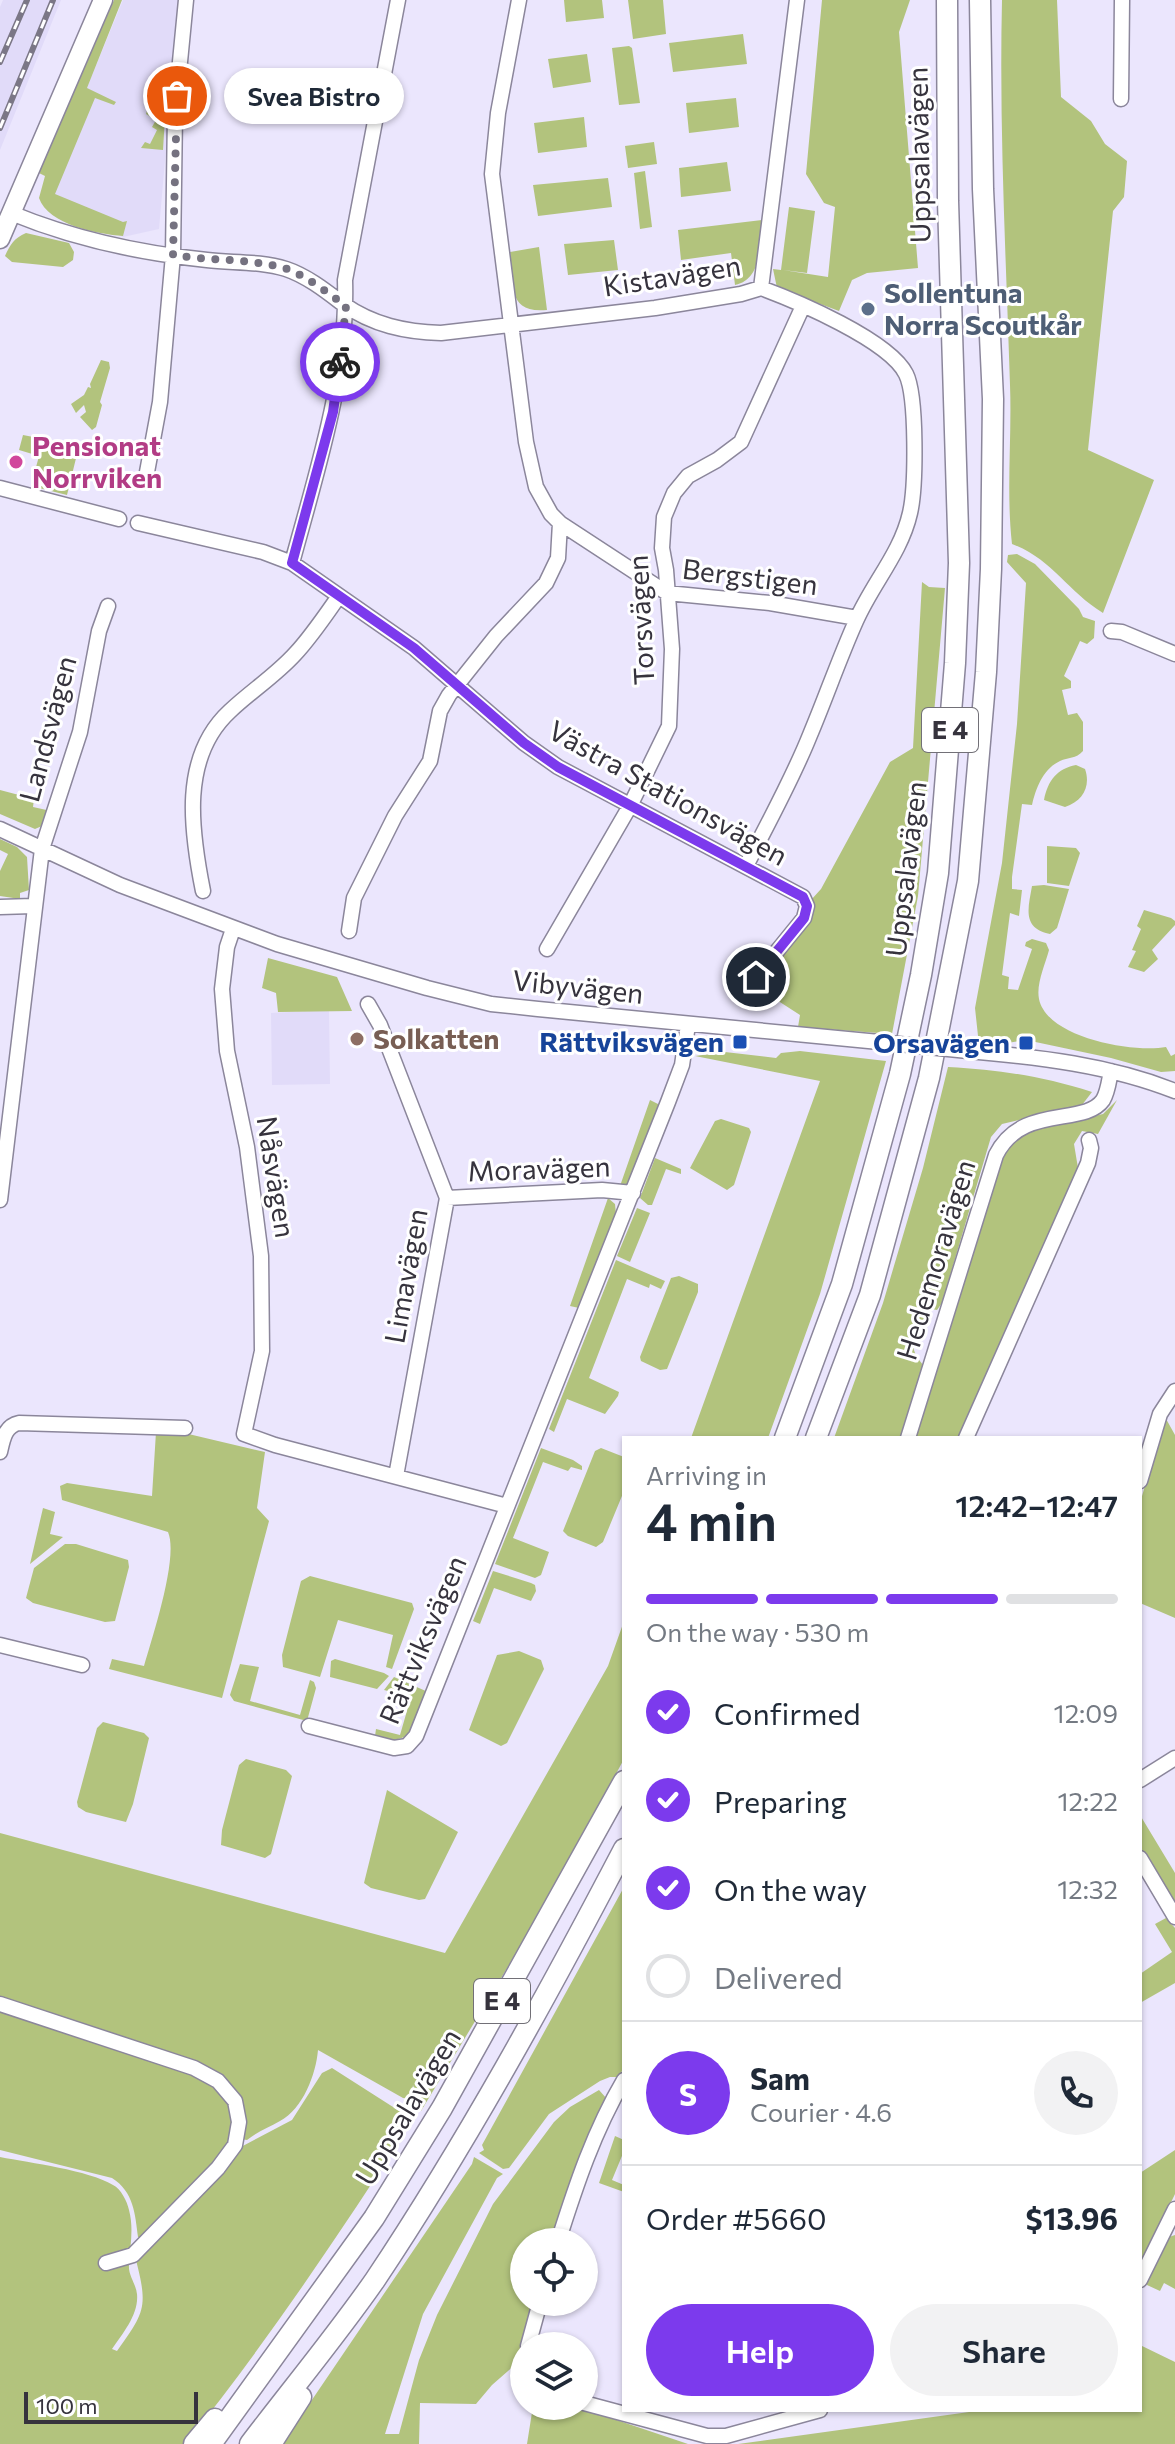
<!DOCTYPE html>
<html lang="en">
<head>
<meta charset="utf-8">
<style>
  body { margin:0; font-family:Commissioner,sans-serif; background:#f2f2f3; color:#1f2937; height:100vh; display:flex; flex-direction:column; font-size:30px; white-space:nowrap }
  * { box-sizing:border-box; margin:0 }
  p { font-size:26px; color:#747a83 }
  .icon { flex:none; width:44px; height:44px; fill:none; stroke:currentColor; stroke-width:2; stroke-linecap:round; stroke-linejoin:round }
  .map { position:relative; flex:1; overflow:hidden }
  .side { position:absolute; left:622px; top:1436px; width:520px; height:976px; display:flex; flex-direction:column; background:#fff; border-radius:0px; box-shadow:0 2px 6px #0004 }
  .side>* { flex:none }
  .buttons { position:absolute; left:510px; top:2228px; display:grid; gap:16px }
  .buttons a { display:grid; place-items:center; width:88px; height:88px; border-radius:50%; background:#fff; box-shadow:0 2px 6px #0004; font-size:40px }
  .scale { position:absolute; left:24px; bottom:20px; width:174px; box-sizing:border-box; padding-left:8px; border:4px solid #36333d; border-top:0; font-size:22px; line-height:28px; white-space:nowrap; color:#36333d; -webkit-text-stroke:6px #fff; paint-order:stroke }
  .pin { position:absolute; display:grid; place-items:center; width:68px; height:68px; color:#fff; margin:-34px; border:4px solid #fff; border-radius:50%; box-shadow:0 2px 8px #0007 }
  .courier { position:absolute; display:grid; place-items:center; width:80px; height:80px; margin:-40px; border:6px solid #7c3aed; border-radius:50%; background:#fff; color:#222; box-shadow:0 2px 10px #0007 }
  .bubble { position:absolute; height:56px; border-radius:28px; background:#fff; box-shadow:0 2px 6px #0004; font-size:26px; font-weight:600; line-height:56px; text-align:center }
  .summary em { font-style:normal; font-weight:600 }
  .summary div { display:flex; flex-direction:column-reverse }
  .summary { display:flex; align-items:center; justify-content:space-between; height:136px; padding:0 24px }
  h1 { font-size:52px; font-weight:600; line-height:60px }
  .bar { display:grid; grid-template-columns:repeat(4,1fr); gap:12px 8px; align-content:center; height:96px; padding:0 24px }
  .bar i { height:10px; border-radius:6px; background:#e0e1e3 }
  .bar .current { background:#7c3aed }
  .bar p { grid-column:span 4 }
  .line { display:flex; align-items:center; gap:20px; padding:0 24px; border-top:2px solid #e0e1e3 }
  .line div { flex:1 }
  .round { display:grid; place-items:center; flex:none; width:84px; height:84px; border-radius:42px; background:#f2f2f3 }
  ol { padding:0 24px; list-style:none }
  li { display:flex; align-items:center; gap:24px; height:88px }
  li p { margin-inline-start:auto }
  li .icon { padding:8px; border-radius:50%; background:#7c3aed; color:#fff; stroke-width:4 }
  li:last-child { color:#747a83 }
  li i { width:44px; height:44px; border:4px solid #e0e1e3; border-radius:50% }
  .cta { display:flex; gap:16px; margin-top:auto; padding:16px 24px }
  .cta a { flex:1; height:92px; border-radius:48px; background:#7c3aed; color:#fff; font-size:32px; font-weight:600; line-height:92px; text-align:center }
  .cta a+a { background:#f2f2f3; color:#1f2937 }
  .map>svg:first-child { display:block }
  .built { fill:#e1dbf9 }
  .green { fill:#b2c37d }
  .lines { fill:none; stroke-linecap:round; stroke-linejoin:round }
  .minor-casing { stroke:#8b869b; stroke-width:17 }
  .major-casing { stroke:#8b869b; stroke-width:21 }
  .highway-casing { stroke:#8b869b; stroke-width:23 }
  .minor { stroke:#fff; stroke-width:14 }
  .major { stroke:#fff; stroke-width:18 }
  .highway { stroke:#fff; stroke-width:20 }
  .rail-casing { stroke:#7b7786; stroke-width:6 }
  .rail { stroke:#fff; stroke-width:3; stroke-dasharray:9; stroke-linecap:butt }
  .minor-bridge-casing { stroke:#8b869b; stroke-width:17; stroke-linecap:butt }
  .minor-bridge { stroke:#fff; stroke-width:14 }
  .done { stroke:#757280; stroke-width:8; stroke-dasharray:0 14.4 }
  .route { stroke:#7c3aed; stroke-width:10 }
  .service-dot { fill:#5c6f8a; stroke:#fff; stroke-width:3 }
  .hotel-dot { fill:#d1479c; stroke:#fff; stroke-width:3 }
  .education-dot { fill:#8d6e63; stroke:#fff; stroke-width:3 }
  .transit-dot { fill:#1a4fb4; stroke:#fff; stroke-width:3 }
  .labels { text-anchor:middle; stroke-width:6; stroke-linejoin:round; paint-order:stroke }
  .shield { fill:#fff; stroke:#727077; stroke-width:2 }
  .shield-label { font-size:26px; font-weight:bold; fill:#36333d }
  .street-label { font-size:28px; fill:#36333d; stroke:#fff }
  .service-label { font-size:28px; font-weight:bold; fill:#4e5e75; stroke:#fff; text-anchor:start }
  .hotel-label { font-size:28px; font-weight:bold; fill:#b23c85; stroke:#fff; text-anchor:start }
  .education-label { font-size:28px; font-weight:bold; fill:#785e54; stroke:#fff; text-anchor:start }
  .transit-label { font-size:28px; font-weight:bold; fill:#164399; stroke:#fff; text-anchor:end }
</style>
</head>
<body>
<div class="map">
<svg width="1175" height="2444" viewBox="0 0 1175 2444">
  <rect width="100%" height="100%" fill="#ebe6fd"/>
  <path class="built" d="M3,0H61L0,150V7Z
    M123,0H179L159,229L123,237L41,199Z
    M329,1010L330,1084L272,1085L271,1013Z"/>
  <path class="green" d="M114,0H122L87,88L116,102L114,105L95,98L55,194L123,222L127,221L123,236C98,234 48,225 39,198L45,176L39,173Z
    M564,0H602L604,18L566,22Z
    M628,0H663L666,34L633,39Z
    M822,0H910L899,32L918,268L867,273L852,280L839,311L777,288L773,269L781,270L789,207L815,211L807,273L783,270L828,277L835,207L824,203L806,174Z
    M1002,0H1057L1061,97L1091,121L1105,144L1127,161L1124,197L1113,211L1088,450L1154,480L1103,613C1067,591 1052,559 1012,544C1006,491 1012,438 1010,385C1006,257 999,128 1002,0Z
    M743,34L747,64L673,72L669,43Z
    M629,46L632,48L640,103L619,105L612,48Z
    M587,54L591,82L553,88L548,59Z
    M151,97L166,100L163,150L141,148L145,142L150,144L157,130L152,127L156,120L146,114Z
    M736,98L739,127L689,133L686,103Z
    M584,117L587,147L538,153L534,123Z
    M654,142L657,164L628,168L625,146Z
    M727,162L731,191L681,197L679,168Z
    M645,171L652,227L640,229L634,173Z
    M608,178L612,207L538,216L533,185Z
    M762,220C759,244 763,279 735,285L731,253L681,260L678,230Z
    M26,233L69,243L74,252L73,260L63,267L12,262L5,256C10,245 14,238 26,233Z
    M614,240L618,270L568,275L564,244Z
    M539,247L547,310C506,314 514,283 510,252Z
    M101,360L109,362L110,368L100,402L102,405L96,427L92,430L80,417L86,412L84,405L76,413L71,404L84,395L88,387L91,388L90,384Z
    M23,435L79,446L67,495L31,486L39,456L19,450Z
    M1017,554L1035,564L1079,609L1083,617L1095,621L1094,638L1087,644L1080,641L1064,676L1071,681V688L1062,690L1068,715L1077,713L1083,722V751C1076,759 1068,757 1060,761C1043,769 1036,788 1032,805L1022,804L1012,877V889L1022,890L1019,916L1010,913L1002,975L1009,977L1008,989L1018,990L1032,949L1025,946L1026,942L1032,939L1046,943L1049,950C1045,965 1036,984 1039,999C1047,1038 1133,1053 1166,1047L1171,1056L1175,1054V1071L1161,1072L1111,1058L1026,1040L983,1047L979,1045L975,1008L1002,863L1017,724L1026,583L1007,562L1008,555Z
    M922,582L929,587L945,588L918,896L892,1034L798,1027L800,1015L769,995L763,987L768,980V972L811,900L821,889L890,762L913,748Z
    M1076,765L1085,769C1091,786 1083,801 1065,807L1044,800C1048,780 1057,769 1076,765Z
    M0,790L34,799L33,807L51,811L42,826L35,829L0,814Z
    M0,839L17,847L27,857L29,890L20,893V899L0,896V871L8,854L0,850Z
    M1047,846L1076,848L1080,853L1069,886L1047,883Z
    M1044,885L1069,889L1057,928L1050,934C1022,928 1028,909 1032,886Z
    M1144,910L1171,918L1175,921V925L1152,950L1158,959L1144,972L1128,967L1136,951L1132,950L1141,929L1137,926Z
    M268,958L337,977L352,1011L278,1012L276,993L262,988Z
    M800,1051L886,1061L820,1294L768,1438H691L820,1081L695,1056L725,1052L776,1058L781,1053Z
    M948,1067C1001,1070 1041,1076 1092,1092L1082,1105L1002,1124L991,1137L942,1303L937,1310L927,1308L922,1326L924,1332L917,1337L913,1347L916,1356L923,1365L900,1438H834L883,1303L923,1168Z
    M650,1100L658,1104V1110L628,1185L620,1186Z
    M1117,1100L1098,1134L1082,1131L1074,1144L1079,1174L962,1438H914L1000,1164L1012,1143L1027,1132L1103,1114Z
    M721,1119L749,1128L751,1132L734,1185L727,1190L690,1168L715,1121Z
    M655,1158L681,1169V1174L666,1169L652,1205H648L640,1198Z
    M608,1198L615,1204L616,1214L582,1303L579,1308L570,1306Z
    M637,1208L650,1213L630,1262L617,1256Z
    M616,1260L665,1281L661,1289L650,1284L649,1288L627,1279L589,1378L619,1392L618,1396L605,1414L567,1399L554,1432L549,1429Z
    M679,1276L698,1284V1292L667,1369L660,1370L641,1361L640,1357L671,1278Z
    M1165,1417L1175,1435V1618L1140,1603V1503Z
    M156,1432H180L265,1452L257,1508L269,1521L222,1698L109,1669L112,1659L144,1666C152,1638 179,1557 168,1532L62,1500L60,1486L67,1483L152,1496Z
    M541,1448L573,1460L582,1466V1470L571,1467L568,1471L543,1462L513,1538L549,1552L541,1575L535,1578L495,1564Z
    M601,1448L624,1457V1491L603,1542L596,1547L568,1536L563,1531L595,1451Z
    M43,1508L55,1512L50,1534L63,1537L30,1564Z
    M65,1544H76L128,1560L129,1567L115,1621L105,1622L33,1603L26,1598L34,1568Z
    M493,1571L531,1583L535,1585L536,1591L531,1601L494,1588L480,1624L473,1621Z
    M310,1576L412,1603L414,1609L392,1669L386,1667L393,1635L338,1620L320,1677L283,1667L282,1655L301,1581Z
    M624,1621V1759L548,1900L421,2111L413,2085L411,2099L403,2098L318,2050C316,2074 303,2109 280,2121C268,2128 258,2131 247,2140L241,2139L228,2082L0,1998V1833L445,1953L608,1666Z
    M519,1651L541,1660L544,1669L507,1743L501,1746L469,1730L497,1655Z
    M335,1659L384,1673L389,1676L377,1689L330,1677L331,1661Z
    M240,1664L259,1667L250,1701L300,1715L310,1680L314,1682L316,1688L307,1721L234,1701L230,1695Z
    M394,1677L428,1692C417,1721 414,1750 375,1736L376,1729L400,1735L411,1697L384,1690Z
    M103,1722L144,1733L149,1738L133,1804L126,1822L86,1812L78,1807L77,1802L97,1728Z
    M246,1759L286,1770L292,1776L271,1854L265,1858L221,1845L222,1830L239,1765Z
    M387,1790L458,1832L425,1899L419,1900L371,1888L364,1883Z
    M1140,1815L1175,1873V1900L1173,1901L1140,1846Z
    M624,1887V2068L618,2077H610L600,2081L549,2114L509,2168L503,2169L479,2153L484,2150L482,2145Z
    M1166,1918L1175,1928V1983L1140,2003V1974L1172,1952L1155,1924Z
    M0,2008L210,2081L234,2111L230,2140L210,2167L141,2238L138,2237C135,2214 134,2192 112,2178L0,2150Z
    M332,2068L404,2114L400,2118L410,2125C339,2234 267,2343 185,2444H0V2157C31,2163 88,2170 113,2185C121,2189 127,2201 129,2210C134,2229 130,2246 129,2265C128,2275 136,2284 137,2294C139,2314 123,2333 112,2349L117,2351C145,2312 148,2307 136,2260L239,2148L292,2120L322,2073Z
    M599,2090L607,2099L574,2170L551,2242H524V2302H533L517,2363L492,2385L476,2404L420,2403L419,2444H282L472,2164L474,2157L503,2174L497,2178L423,2314L385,2434H399L419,2360L437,2315L493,2204L554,2122L570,2107Z
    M615,2136L624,2140V2151L612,2180L624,2185V2192L599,2183Z
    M1175,2150V2194L1140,2266V2173Z
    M1175,2235V2289L1164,2283L1160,2291L1147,2285L1146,2280L1169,2237Z
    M1140,2345L1175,2362V2444H738L969,2412L1140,2410Z
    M533,2406H575L688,2444H527Z"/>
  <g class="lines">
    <g class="minor-casing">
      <path id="minor" d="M519,0L498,113L492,174L526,442L536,487L551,514L560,523L667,593L770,603L857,618
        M1121,99L1122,0
        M11,213C74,239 139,253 207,260C233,263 260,261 286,269C307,276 326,291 343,304C373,325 405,332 441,333L655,308L741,294L761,288C796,301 889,340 906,374C917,396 916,487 910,513C901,553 872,584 856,621C839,659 826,697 810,735C792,780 768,823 746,866
        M761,288L797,0
        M147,472L160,402L173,255L175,113L186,0
        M0,488L119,519
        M138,523L263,552L292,563L414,648L524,743L558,767L803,897L807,906L804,918L756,977
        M292,563C317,470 348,377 345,280L398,0
        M1111,631L1122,632L1175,654
        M0,829L120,885L277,944L427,988L491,1004L538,1009L879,1042
        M203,891C191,831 180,757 230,711C251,691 275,676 295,654C311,637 325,616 339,596
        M0,907L33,906
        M233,929L227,947L222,989L227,1051L247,1147L261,1256L262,1351L244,1434L275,1445L507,1506
        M349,931L354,898L395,816L430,761L440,711L449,695L496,636L546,583L558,558L560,523
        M547,949L630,806L669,726L672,649L666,570L662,548L664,517L674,493L688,476L717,460L741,442L803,306
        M368,1004L380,1025L447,1198L396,1476
        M968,1051C1039,1057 1109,1065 1175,1091
        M447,1198L602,1190L633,1193
        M0,1200L42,849L80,732L99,631L108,606
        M908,1438L996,1155C1022,1103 1084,1127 1103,1100C1108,1092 1109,1080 1111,1071
        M966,1438L1088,1163L1091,1148L1089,1140
        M0,1452C3,1439 5,1426 19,1423L185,1428
        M1140,1481L1160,1414L1175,1391
        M0,1645L82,1665
        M309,1726L394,1748L407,1746L416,1736L668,1102L682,1065L688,1025
        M1140,1780L1175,1758
        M1140,1858L1175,1917
        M0,2004L194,2068L218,2081L235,2101L239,2122L235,2145L218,2168L133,2255L106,2263
        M558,2242C576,2185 594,2131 624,2080
        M1140,2280L1175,2209
        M528,2346L540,2302
        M584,2403L707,2436H726L820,2410"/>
    </g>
    <g class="major-casing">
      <path id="major" d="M0,239L103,0"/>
    </g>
    <g class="highway-casing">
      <path id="highway" d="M785,1438L842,1284L900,1074L921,975L938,873L955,663L959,563L948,201L947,0
        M816,1438L870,1295L929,1078L968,881L986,672L991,569L993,399L983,189L980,0
        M194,2444L215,2419
        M211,2444L374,2218L442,2108L624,1781
        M250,2444C291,2390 336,2336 375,2280C467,2142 547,1996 624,1849
        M271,2444L301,2397"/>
    </g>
    <use href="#minor" class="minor"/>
    <use href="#major" class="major"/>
    <use href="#highway" class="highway"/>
    <g class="rail-casing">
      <path id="rail" d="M0,62L27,0
        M0,128L53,0"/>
    </g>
    <use href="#rail" class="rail"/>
    <g class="minor-bridge-casing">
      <path id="minor-bridge" d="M879,1042L968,1051"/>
    </g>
    <use href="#minor-bridge" class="minor-bridge"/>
  </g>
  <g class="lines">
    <path class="done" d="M177,96L173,255C210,261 251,258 287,269C308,277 328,293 346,306L340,362"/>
    <path class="route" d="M340,362L333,412L292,563L414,648L524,743L558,767L803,897L807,906L804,918L756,977"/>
  </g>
  <circle class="service-dot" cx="868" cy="309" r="8"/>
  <circle class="hotel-dot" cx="16" cy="462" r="8"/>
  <circle class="education-dot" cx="357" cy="1039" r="8"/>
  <g class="transit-dot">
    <rect x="732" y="1034" width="16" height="16" rx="4"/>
    <rect x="1018" y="1035" width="16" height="16" rx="4"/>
  </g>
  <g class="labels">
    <g class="shield">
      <rect x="922" y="708" width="56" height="44" rx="6"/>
      <rect x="474" y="1979" width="56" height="44" rx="6"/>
    </g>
    <g class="shield-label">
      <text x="950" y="739">E 4</text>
      <text x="502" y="2010">E 4</text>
    </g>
    <g class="street-label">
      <text transform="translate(919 155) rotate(-91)" y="10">Uppsalavägen</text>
      <text transform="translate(672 276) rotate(-9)" y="10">Kistavägen</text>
      <text transform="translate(750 577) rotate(7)" y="10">Bergstigen</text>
      <text transform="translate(641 620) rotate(-93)" y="10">Torsvägen</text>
      <text transform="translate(48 729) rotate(-75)" y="10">Landsvägen</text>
      <text transform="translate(668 793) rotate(29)" y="10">Västra Stationsvägen</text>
      <text transform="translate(906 869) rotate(-83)" y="10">Uppsalavägen</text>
      <text transform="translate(578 987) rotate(6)" y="10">Vibyvägen</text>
      <text transform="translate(539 1169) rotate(-2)" y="10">Moravägen</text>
      <text transform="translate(276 1177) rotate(81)" y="10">Nåsvägen</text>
      <text transform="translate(936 1260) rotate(-73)" y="10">Hedemoravägen</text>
      <text transform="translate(406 1276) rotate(-80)" y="10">Limavägen</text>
      <text transform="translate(423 1640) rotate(-67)" y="10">Rättviksvägen</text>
      <text transform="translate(408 2107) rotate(-59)" y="10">Uppsalavägen</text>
    </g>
    <g class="service-label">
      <text x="884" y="303">Sollentuna<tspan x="884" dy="32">Norra Scoutkår</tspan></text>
    </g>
    <g class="hotel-label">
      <text x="32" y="456">Pensionat<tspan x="32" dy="32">Norrviken</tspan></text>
    </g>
    <g class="education-label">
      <text x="373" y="1049">Solkatten</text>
    </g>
    <g class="transit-label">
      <text x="724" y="1052">Rättviksvägen</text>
      <text x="1010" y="1053">Orsavägen</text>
    </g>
  </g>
</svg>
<div class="buttons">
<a><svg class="icon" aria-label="locate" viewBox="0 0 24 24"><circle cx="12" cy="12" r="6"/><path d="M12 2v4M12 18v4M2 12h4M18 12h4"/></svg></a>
<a><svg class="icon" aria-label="layers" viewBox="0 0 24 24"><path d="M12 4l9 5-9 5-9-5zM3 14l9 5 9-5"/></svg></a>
</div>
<div class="scale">100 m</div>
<div class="pin" style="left:177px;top:96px;background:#ea580c"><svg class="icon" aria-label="bag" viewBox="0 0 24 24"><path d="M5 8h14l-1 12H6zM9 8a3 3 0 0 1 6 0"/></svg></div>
<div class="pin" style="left:756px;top:977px;background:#1f2937"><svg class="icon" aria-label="home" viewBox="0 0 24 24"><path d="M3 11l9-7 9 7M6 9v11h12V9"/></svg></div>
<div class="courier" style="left:340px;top:362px"><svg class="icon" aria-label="bike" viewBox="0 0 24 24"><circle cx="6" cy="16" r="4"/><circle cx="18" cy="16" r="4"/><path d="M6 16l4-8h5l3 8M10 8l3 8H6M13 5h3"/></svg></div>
<div class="bubble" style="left:224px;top:68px;width:180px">Svea Bistro</div>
<section class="side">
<div class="summary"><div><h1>4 min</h1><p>Arriving in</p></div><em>12:42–12:47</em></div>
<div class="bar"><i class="current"></i><i class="current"></i><i class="current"></i><i></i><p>On the way · 530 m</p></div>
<ol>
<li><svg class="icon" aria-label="check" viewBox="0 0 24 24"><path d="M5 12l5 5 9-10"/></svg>Confirmed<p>12:09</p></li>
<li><svg class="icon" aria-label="check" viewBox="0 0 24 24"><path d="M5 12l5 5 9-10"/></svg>Preparing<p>12:22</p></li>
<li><svg class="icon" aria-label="check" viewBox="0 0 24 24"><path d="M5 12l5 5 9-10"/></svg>On the way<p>12:32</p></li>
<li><i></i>Delivered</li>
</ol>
<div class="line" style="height:144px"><b class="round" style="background:#7c3aed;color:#fff">S</b><div><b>Sam</b><p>Courier · 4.6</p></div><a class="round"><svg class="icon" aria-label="phone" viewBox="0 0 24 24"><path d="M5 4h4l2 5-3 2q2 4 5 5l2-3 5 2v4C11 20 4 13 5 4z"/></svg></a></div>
<div class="line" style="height:104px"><div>Order #5660</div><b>$13.96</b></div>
<div class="cta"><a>Help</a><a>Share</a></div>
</section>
</div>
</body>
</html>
